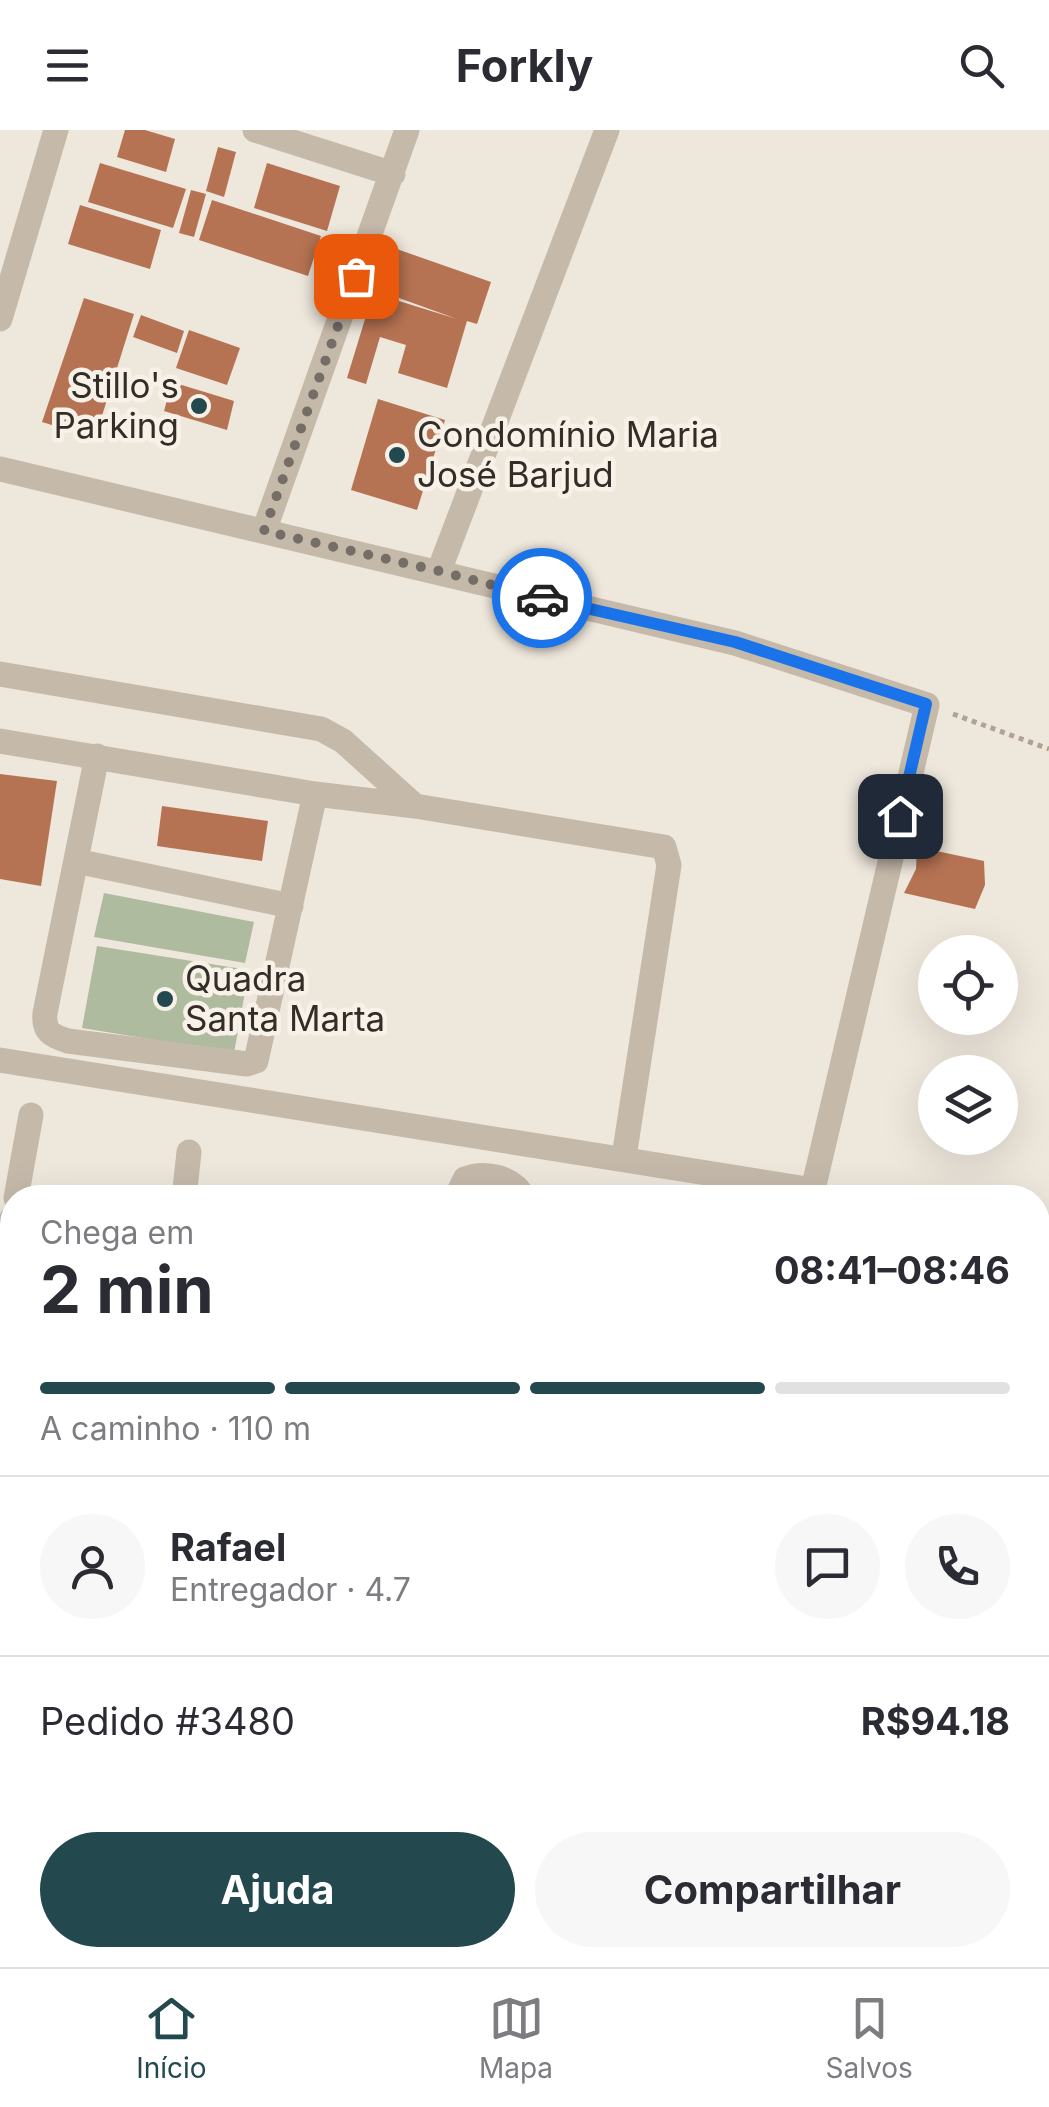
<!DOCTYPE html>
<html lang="pt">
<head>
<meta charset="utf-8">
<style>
  body { margin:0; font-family:Inter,sans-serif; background:#f7f7f7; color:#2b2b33; height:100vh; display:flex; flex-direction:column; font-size:38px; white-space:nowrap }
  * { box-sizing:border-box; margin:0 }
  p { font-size:32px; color:#7c7c81 }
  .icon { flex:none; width:55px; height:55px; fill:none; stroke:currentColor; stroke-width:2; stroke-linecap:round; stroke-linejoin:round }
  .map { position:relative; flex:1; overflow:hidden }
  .panel { position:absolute; left:0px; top:1055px; width:1050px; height:782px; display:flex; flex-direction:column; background:#fff; border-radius:40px 40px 0 0; box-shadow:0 10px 40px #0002 }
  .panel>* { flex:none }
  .tools { position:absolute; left:918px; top:805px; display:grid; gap:20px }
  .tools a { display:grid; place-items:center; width:100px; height:100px; border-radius:50%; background:#fff; box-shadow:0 10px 40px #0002; font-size:50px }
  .pin { position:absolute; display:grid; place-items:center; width:85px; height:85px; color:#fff; margin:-42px; border-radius:20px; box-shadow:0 5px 15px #0006 }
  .courier { position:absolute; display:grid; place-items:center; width:100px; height:100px; margin:-50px; border:8px solid #1a73e8; border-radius:50%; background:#fff; color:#222; box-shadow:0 2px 12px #0007 }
  .overview em { font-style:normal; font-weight:700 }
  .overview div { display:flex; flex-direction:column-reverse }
  .overview { display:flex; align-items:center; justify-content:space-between; height:170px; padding:0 40px }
  h1 { font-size:65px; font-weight:700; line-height:75px }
  .bar { display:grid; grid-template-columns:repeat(4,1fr); gap:15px 10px; align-content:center; height:120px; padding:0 40px }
  .bar i { height:12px; border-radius:8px; background:#e1e1e2 }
  .bar .current { background:#23494f }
  .bar p { grid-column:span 4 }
  .line { display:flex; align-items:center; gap:25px; padding:0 40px; border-top:2px solid #e1e1e2 }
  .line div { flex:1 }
  .round { display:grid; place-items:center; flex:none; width:105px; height:105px; border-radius:52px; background:#f7f7f7 }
  .cta { display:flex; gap:20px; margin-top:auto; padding:20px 40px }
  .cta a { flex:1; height:115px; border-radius:60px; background:#23494f; color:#fff; font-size:40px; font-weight:700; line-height:115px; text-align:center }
  .cta a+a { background:#f7f7f7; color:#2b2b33 }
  header { display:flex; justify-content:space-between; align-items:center; height:130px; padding:0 40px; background:#fff; font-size:45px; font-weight:700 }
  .dock { display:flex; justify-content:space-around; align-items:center; height:140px; border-top:2px solid #e1e1e2; background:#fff; font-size:28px; color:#7c7c81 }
  .dock a { display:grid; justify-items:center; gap:5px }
  .dock .current { color:#23494f }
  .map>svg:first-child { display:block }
  .green { fill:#afbb9e }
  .building { fill:#b67353 }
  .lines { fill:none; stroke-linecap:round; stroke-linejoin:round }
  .path { stroke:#b0a394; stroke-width:5; stroke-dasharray:5 5; stroke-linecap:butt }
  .minor { stroke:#c5b9aa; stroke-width:25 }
  .done { stroke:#746e67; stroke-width:10; stroke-dasharray:0 18 }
  .route { stroke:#1a73e8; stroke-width:12 }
  .poi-dot { fill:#23494f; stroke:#f7f1e8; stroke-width:4 }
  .labels { text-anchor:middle; stroke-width:9; stroke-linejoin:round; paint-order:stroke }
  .poi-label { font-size:35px; fill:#332d28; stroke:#f7f1e8; text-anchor:start }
</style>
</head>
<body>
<header><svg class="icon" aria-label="menu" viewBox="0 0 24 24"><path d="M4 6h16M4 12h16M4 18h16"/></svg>Forkly<svg class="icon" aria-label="search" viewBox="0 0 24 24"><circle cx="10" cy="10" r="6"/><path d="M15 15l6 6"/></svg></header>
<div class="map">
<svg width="1049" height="1837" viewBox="0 0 1049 1837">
  <rect width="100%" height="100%" fill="#eee7dc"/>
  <path class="green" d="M104,763L254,792L245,833L94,807Z
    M97,816L249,840L234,923L82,898Z
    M0,1645L12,1647V1825H256L253,1837H0Z"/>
  <path class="building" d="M125,0H145L175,9L166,42L117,27Z
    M218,17L236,22L224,67L206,61Z
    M100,33L186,59L173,98L88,72Z
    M267,33L340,56L327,101L254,78Z
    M191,60L206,64L194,107L179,103Z
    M212,70L321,106L308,146L199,110Z
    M80,75L161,100L150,139L68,114Z
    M391,117L491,152L477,194L467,191L447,258L398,243L406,215L380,207L366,254L347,248L373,163L457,189L377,160Z
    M84,168L134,184L95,308L42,292Z
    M141,185L184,201L177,223L133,207Z
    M189,200L240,218L227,255L176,238Z
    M172,252L234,271L227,300L164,281Z
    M378,269L445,290L417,380L351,360Z
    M0,644L57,651L41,756L0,749Z
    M162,676L268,691L262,731L157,716Z
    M917,717L984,731L985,755L975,779L904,763L916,739Z"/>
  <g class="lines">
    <path class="path" d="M953,584L1049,619"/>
    <path class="minor" d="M255,0L393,44
      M0,189L56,0
      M0,339L735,513L927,575L811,1068
      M264,401L407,0
      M439,441L607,0
      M0,544L321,599L343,611L415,676
      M0,611L315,664L415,676L664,717L669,735L624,1027
      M97,626L45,883C43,902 52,906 68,911L247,934L256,931L315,664
      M76,731L291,776
      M0,930L813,1060
      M16,1068L31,985
      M184,1068L189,1022
      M456,1068L465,1049C486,1041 513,1047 524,1068
      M6,1127L12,1088
      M1038,1500L1049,1452
      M1038,1591L1049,1593
      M0,1629L12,1631
      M290,1837L293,1825
      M625,1837L628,1825
      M957,1837L960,1825"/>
  </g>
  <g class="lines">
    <path class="done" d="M356,146L264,401L439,441L542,468"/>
    <path class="route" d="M542,468L735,512L926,574L900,686"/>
  </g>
  <g class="poi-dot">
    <circle cx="199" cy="276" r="10"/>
    <circle cx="397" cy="325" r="10"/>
    <circle cx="165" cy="869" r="10"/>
  </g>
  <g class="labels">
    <g class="poi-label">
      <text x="179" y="268" text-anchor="end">Stillo's<tspan x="179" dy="40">Parking</tspan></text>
      <text x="417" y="317">Condomínio Maria<tspan x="417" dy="40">José Barjud</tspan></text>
      <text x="185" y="861">Quadra<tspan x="185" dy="40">Santa Marta</tspan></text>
    </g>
  </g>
</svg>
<div class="tools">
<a><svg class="icon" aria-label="locate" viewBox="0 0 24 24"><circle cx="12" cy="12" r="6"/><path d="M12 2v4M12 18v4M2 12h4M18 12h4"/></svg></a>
<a><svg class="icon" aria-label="layers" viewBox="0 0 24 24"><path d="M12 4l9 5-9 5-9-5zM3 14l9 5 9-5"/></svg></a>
</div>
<div class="pin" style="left:356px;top:146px;background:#ea580c"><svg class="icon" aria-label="bag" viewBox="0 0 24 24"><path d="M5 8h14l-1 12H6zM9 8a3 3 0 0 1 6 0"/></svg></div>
<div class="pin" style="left:900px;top:686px;background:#1f2937"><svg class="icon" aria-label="home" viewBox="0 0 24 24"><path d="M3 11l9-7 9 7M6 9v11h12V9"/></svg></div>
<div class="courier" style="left:542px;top:468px"><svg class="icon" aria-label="car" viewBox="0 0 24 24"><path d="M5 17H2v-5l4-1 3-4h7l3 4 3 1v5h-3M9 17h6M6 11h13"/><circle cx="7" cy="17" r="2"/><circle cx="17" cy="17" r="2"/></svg></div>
<section class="panel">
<div class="overview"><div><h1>2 min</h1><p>Chega em</p></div><em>08:41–08:46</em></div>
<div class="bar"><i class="current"></i><i class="current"></i><i class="current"></i><i></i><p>A caminho · 110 m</p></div>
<div class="line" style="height:180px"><a class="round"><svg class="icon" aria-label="person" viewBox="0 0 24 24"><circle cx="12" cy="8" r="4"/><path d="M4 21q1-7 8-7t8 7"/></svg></a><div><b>Rafael</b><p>Entregador · 4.7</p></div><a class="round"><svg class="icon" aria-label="chat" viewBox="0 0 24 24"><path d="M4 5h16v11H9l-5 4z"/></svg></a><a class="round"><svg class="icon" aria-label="phone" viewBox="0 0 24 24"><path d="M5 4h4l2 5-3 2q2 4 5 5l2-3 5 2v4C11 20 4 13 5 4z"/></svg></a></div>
<div class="line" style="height:130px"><div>Pedido #3480</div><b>R$94.18</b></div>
<div class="cta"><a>Ajuda</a><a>Compartilhar</a></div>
</section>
</div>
<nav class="dock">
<a class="current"><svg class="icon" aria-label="home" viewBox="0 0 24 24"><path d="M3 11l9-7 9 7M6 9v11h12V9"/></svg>Início</a>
<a><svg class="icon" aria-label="map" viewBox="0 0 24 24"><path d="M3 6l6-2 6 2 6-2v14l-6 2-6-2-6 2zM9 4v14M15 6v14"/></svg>Mapa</a>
<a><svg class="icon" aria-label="saved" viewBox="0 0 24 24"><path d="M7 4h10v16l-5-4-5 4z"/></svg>Salvos</a>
</nav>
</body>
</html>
